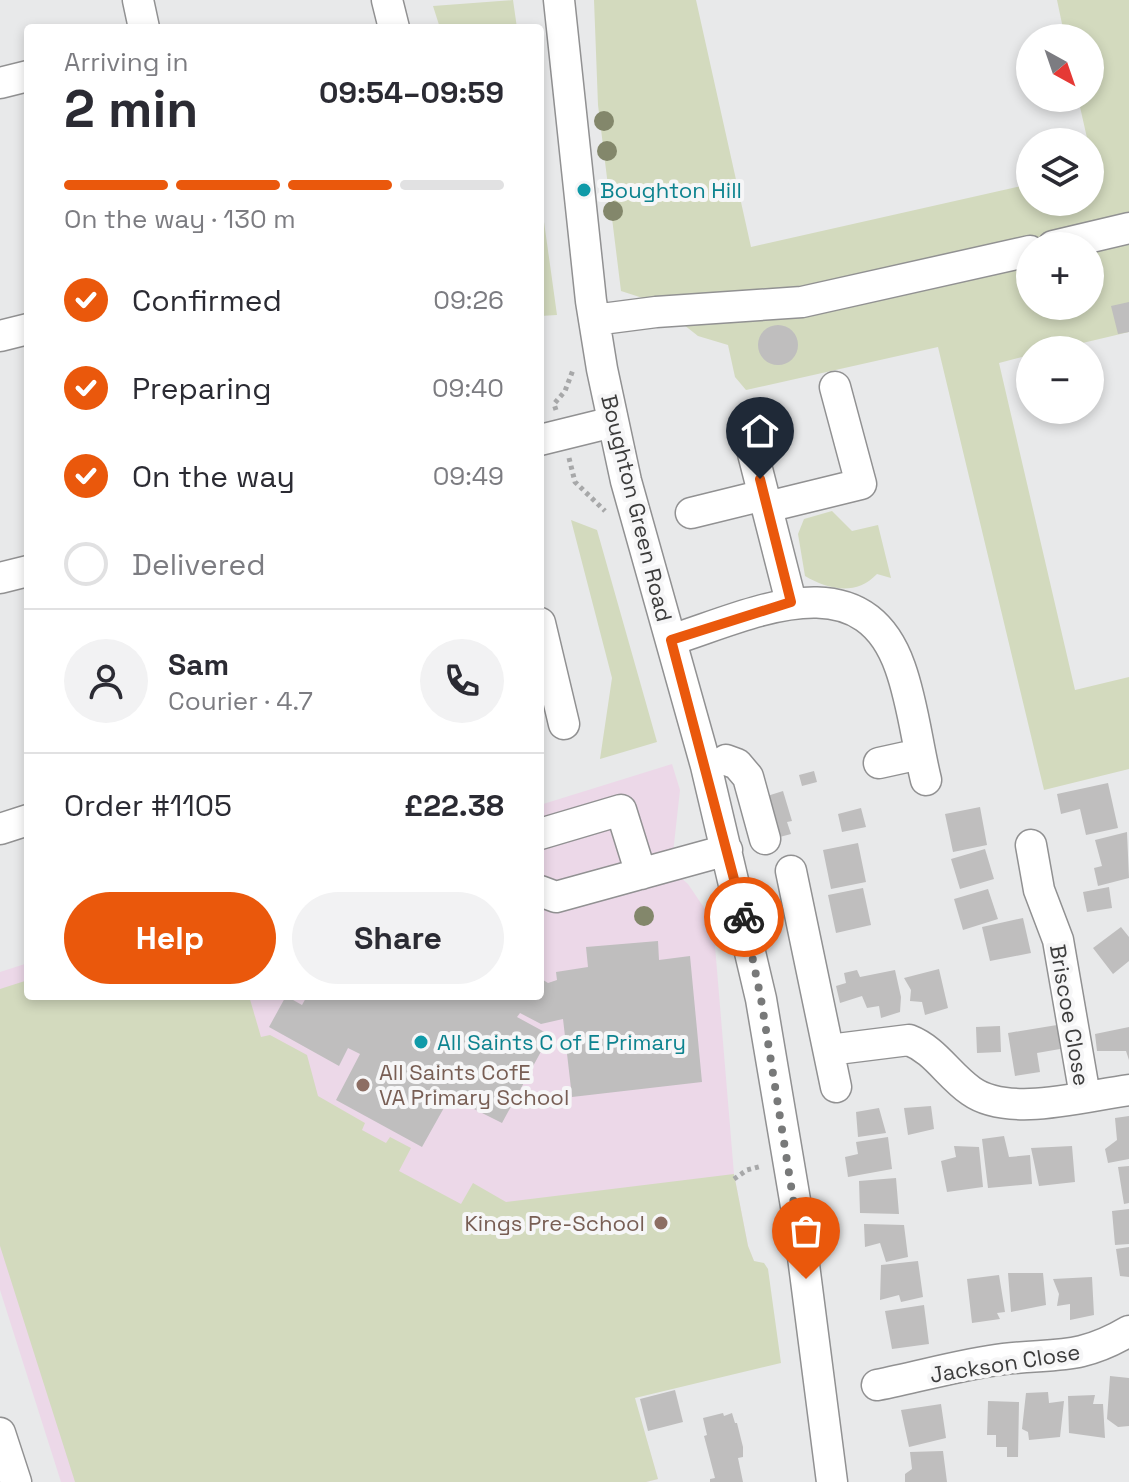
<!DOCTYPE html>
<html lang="en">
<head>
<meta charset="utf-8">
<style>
  body { margin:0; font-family:"Space Grotesk",sans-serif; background:#f2f2f3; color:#2b2b33; height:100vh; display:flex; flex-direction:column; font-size:30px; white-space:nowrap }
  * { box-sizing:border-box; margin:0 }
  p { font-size:26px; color:#7c7c81 }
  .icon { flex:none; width:44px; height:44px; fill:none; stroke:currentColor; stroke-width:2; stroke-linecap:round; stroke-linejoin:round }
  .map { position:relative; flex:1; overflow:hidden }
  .details { position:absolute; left:24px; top:24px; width:520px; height:976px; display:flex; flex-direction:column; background:#fff; border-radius:8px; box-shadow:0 4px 12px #0003 }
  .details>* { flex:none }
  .needle { width:52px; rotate:140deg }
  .tools { position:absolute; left:1016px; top:24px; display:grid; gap:16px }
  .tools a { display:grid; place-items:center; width:88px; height:88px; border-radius:50%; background:#fff; box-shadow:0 4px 12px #0003; font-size:40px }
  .pin { position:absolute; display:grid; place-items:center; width:68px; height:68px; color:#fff; margin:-82px -34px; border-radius:50% 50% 50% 0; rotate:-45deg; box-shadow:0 0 8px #0007 }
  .pin .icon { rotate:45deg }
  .courier { position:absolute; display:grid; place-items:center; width:80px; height:80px; margin:-40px; border:6px solid #ea580c; border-radius:50%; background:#fff; color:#222; box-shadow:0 2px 10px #0007 }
  .head em { font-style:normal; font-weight:600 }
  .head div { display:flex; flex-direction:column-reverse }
  .head { display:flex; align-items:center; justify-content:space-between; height:136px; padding:0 40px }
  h1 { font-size:52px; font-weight:600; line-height:60px }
  .bar { display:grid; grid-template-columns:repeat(4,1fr); gap:12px 8px; align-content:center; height:96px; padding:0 40px }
  .bar i { height:10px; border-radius:6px; background:#e1e1e2 }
  .bar .current { background:#ea580c }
  .bar p { grid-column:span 4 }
  .line { display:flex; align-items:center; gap:20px; padding:0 40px; border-top:2px solid #e1e1e2 }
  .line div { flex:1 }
  .round { display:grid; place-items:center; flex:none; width:84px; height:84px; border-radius:42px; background:#f2f2f3 }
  ol { padding:0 40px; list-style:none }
  li { display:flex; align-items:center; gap:24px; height:88px }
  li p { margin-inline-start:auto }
  li .icon { padding:8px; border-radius:50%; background:#ea580c; color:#fff; stroke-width:4 }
  li:last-child { color:#7c7c81 }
  li i { width:44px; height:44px; border:4px solid #e1e1e2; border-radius:50% }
  .button { display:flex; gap:16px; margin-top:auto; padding:16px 40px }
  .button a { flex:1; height:92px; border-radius:48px; background:#ea580c; color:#fff; font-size:32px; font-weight:600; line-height:92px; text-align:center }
  .button a+a { background:#f2f2f3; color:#2b2b33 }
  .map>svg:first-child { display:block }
  .education { fill:#ecd8e8 }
  .green { fill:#d3dabe; fill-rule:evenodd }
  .building { fill:#bfbebe }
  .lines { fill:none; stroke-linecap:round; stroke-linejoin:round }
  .minor-casing { stroke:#919192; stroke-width:33 }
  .path { stroke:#a7a8a9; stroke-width:5; stroke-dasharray:4 4; stroke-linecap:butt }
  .minor { stroke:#fff; stroke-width:30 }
  .tree { fill:#83876b }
  .done { stroke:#787979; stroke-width:8; stroke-dasharray:0 14.4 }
  .route { stroke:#ea580c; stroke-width:10 }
  .culture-dot { fill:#0f9aa8; stroke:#f6f6f7; stroke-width:3 }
  .education-dot { fill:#8d6e63; stroke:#f6f6f7; stroke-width:3 }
  .labels { text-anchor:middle; stroke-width:8; stroke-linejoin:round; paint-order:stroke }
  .culture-label { font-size:22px; fill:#0d838f; stroke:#f6f6f7; text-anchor:start }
  .street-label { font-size:22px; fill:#3c3c3c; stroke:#f6f6f7 }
  .education-label { font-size:22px; fill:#785e54; stroke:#f6f6f7; text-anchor:start }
</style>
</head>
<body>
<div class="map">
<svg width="1129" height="1482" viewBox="0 0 1129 1482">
  <rect width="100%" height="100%" fill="#e8e9ea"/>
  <path class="education" d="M672,764L680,790L673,853L680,877L688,884L709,915L714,934L734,1174L748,1246L754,1261L605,1297L658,1479L646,1482H61L0,1290V972L28,963V996H540V805Z"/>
  <path class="green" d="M513,0L517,28H440L433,6Z
    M594,0H696L751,247L1030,184V202H1090V171L1094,169L1078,98H1090V38H1065L1057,0H1129V332L1053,350H1030V355L999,363L1075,690L1129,677V769L1044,790L938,347L746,390L735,377L728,345L698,336L655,302L621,291L598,105ZM1030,246H1090V306H1030Z
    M540,193L557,315L540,316Z
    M832,511L852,531L878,525L891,578L877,574C856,596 829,590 805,576L798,534L804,519Z
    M571,520L597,530L657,742L600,759L612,678Z
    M28,980V996H249L261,1037L270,1035L307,1055L318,1096L365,1123L362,1130L386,1143L390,1137L411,1148L399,1171L461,1204L473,1183L506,1202L734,1174L748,1246L754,1261L764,1263L768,1269L781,1363L635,1398L658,1479L646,1482H75L0,1246V989Z"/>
  <path class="building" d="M1129,302V332L1118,334L1111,306Z
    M758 345a20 20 0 1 1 40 0a20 20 0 1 1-40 0Z
    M814,771L817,782L802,786L799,775Z
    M1108,783L1118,828L1086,835L1080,809L1061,814L1057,794Z
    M783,791L792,821L787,822L791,834L776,838L764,797Z
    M980,807L987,845L953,852L945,814Z
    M861,808L866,827L842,832L838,814Z
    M1127,832L1129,878L1098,886L1094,868L1102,866L1095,840Z
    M858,843L866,882L831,889L823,850Z
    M985,849L994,879L960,889L951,859Z
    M1109,887L1112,908L1087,912L1083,892Z
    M863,888L871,925L836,933L828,895Z
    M988,889L998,919L963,930L954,899Z
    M1023,918L1031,953L990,961L982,927Z
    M1121,927L1129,937V961L1113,974L1093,948Z
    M658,941L659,960L690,956L702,1082L572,1097L563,1019L541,1024L520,1013L517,1017L550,1035L502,1123L450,1097L422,1147L336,1100L360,1054L348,1048L339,1066L269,1027L286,996L302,1005L307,996H540V978L548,983L557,980L556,972L588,967L586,947Z
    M939,969L948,1008L925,1015L922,1002L910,1001L911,990L904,978Z
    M857,970L860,977L895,970L901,997L900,1012L881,1018L879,1006L867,1008L862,996L840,1003L836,986L846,983L844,973Z
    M1057,1025L1060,1049L1037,1053L1040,1072L1015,1076L1008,1033Z
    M1000,1026L1001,1052L977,1053L976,1027Z
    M1129,1027V1060L1126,1051H1097L1095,1034Z
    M931,1106L934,1129L908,1135L904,1108Z
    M879,1108L886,1133L858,1137L856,1112Z
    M1129,1116V1159L1108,1163L1105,1149L1117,1140L1115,1118Z
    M1004,1136L1009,1157L1030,1155L1032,1184L988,1188L982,1139Z
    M888,1137L892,1169L848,1177L845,1157L858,1154L856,1142Z
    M954,1146L979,1147L983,1187L947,1192L941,1161L956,1157Z
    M1072,1146L1075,1182L1039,1186L1031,1148Z
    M1129,1166V1203L1124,1204L1118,1167Z
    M896,1178L899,1214L860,1213L859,1181Z
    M1129,1209V1244L1115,1245L1112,1211Z
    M864,1224L904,1225L908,1257L886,1262L880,1243L865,1247Z
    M1129,1247V1277L1120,1276L1116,1249Z
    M918,1261L923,1297L901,1302L899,1295L880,1300L881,1265Z
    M1008,1273H1043L1046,1305L1011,1312Z
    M999,1275L1005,1312L997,1313L1000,1319L972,1323L967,1279Z
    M1092,1277L1094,1315L1070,1320V1304L1057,1306L1059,1294L1053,1279Z
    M924,1305L929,1344L892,1349L885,1311Z
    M1110,1376L1129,1378V1426L1118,1427L1107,1419Z
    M675,1390L683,1422L648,1431L640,1399Z
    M1048,1392L1049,1403L1064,1401L1060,1437L1029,1440L1028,1432L1022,1429L1026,1393Z
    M1095,1395L1093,1404H1103L1105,1438L1069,1433L1068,1396Z
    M988,1401L1019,1402L1018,1457H1007V1447H996V1435H987Z
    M941,1404L946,1438L909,1447L901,1410Z
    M723,1413L724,1416L732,1413L735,1423H737L743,1447V1457L738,1458L743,1482H710V1479L715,1478L704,1436L707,1435L703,1418Z
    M943,1451L947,1482H905V1474L912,1469L910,1452Z"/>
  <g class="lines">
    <g class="minor-casing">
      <path id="minor" d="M138,0L144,28
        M387,0L394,28
        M559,0L591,301L602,369L626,481L706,766L761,999L798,1218L832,1482
        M0,83L28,76
        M1053,246L1129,228
        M594,320L656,312L802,302L1030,251
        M0,336L28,329
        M746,426L791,602
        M540,440L613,422
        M767,507L861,484L835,387
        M691,513L764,495
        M0,578L28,571
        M540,623L564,724
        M671,640C748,616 861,557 900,667C913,703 917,743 926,780
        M726,760L737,764L748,777L765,839
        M879,763L920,754
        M0,829L28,820
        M540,834L621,810L641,874
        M1031,845L1039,890L1058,940L1085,1096
        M791,871L836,1087
        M540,891L556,897L727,850
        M829,1050L909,1040C935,1050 948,1075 971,1091C1009,1118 1084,1096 1129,1090
        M877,1385C919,1377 962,1364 1004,1359C1057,1353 1080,1360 1129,1331
        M0,1433L16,1482"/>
    </g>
    <path class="path" d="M556,410L554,404L565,391L573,370
      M569,458L575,482L605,511
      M734,1179L747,1170L762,1166"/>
    <use href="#minor" class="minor"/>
  </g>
  <g class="tree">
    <circle cx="604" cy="121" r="10"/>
    <circle cx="607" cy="151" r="10"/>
    <circle cx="613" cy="211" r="10"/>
    <circle cx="644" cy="916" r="10"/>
  </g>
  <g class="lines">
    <path class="done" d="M744,917L761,999L806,1279"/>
    <path class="route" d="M744,917L671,640L791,602L760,479"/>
  </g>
  <g class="culture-dot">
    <circle cx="584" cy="190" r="8"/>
    <circle cx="421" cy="1042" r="8"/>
  </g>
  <g class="education-dot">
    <circle cx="363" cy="1085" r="8"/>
    <circle cx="661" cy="1223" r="8"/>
  </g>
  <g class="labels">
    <g class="culture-label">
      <text x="600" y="198">Boughton Hill</text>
      <text x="437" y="1050">All Saints C of E Primary</text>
    </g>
    <g class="street-label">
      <text transform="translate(637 508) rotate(76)" y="8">Boughton Green Road</text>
      <text transform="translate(1070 1015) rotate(80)" y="8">Briscoe Close</text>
      <text transform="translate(1005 1363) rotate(-9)" y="8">Jackson Close</text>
    </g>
    <g class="education-label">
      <text x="379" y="1080">All Saints CofE<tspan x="379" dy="25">VA Primary School</tspan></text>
      <text x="645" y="1231" text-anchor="end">Kings Pre-School</text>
    </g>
  </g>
</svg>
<div class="tools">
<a><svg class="needle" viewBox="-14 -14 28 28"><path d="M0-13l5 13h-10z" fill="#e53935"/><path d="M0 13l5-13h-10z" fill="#7c7c81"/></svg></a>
<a><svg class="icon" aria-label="layers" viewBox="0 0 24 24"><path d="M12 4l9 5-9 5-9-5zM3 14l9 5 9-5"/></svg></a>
<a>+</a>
<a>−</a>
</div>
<div class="pin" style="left:806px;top:1279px;background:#ea580c"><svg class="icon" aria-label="bag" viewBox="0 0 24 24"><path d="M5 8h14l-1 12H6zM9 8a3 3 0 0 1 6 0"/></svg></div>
<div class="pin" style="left:760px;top:479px;background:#1f2937"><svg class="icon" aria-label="home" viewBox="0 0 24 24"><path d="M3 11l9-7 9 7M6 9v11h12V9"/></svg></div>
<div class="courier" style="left:744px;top:917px"><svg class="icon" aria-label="bike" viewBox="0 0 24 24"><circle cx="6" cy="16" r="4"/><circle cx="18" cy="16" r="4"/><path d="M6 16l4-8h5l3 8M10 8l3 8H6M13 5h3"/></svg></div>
<section class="details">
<div class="head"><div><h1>2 min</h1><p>Arriving in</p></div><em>09:54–09:59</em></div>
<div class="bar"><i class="current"></i><i class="current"></i><i class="current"></i><i></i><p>On the way · 130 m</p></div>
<ol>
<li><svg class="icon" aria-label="check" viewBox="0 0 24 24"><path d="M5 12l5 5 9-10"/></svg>Confirmed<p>09:26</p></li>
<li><svg class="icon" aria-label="check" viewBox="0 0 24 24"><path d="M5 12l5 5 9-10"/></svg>Preparing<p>09:40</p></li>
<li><svg class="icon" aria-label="check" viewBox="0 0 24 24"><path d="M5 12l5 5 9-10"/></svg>On the way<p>09:49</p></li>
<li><i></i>Delivered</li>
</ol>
<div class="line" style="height:144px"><a class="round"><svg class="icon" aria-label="person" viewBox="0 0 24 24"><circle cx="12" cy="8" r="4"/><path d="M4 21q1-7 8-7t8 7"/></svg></a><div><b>Sam</b><p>Courier · 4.7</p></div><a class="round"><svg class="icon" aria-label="phone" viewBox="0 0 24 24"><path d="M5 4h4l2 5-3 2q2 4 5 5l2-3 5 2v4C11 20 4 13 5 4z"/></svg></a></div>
<div class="line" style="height:104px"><div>Order #1105</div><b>£22.38</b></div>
<div class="button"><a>Help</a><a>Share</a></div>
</section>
</div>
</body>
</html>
